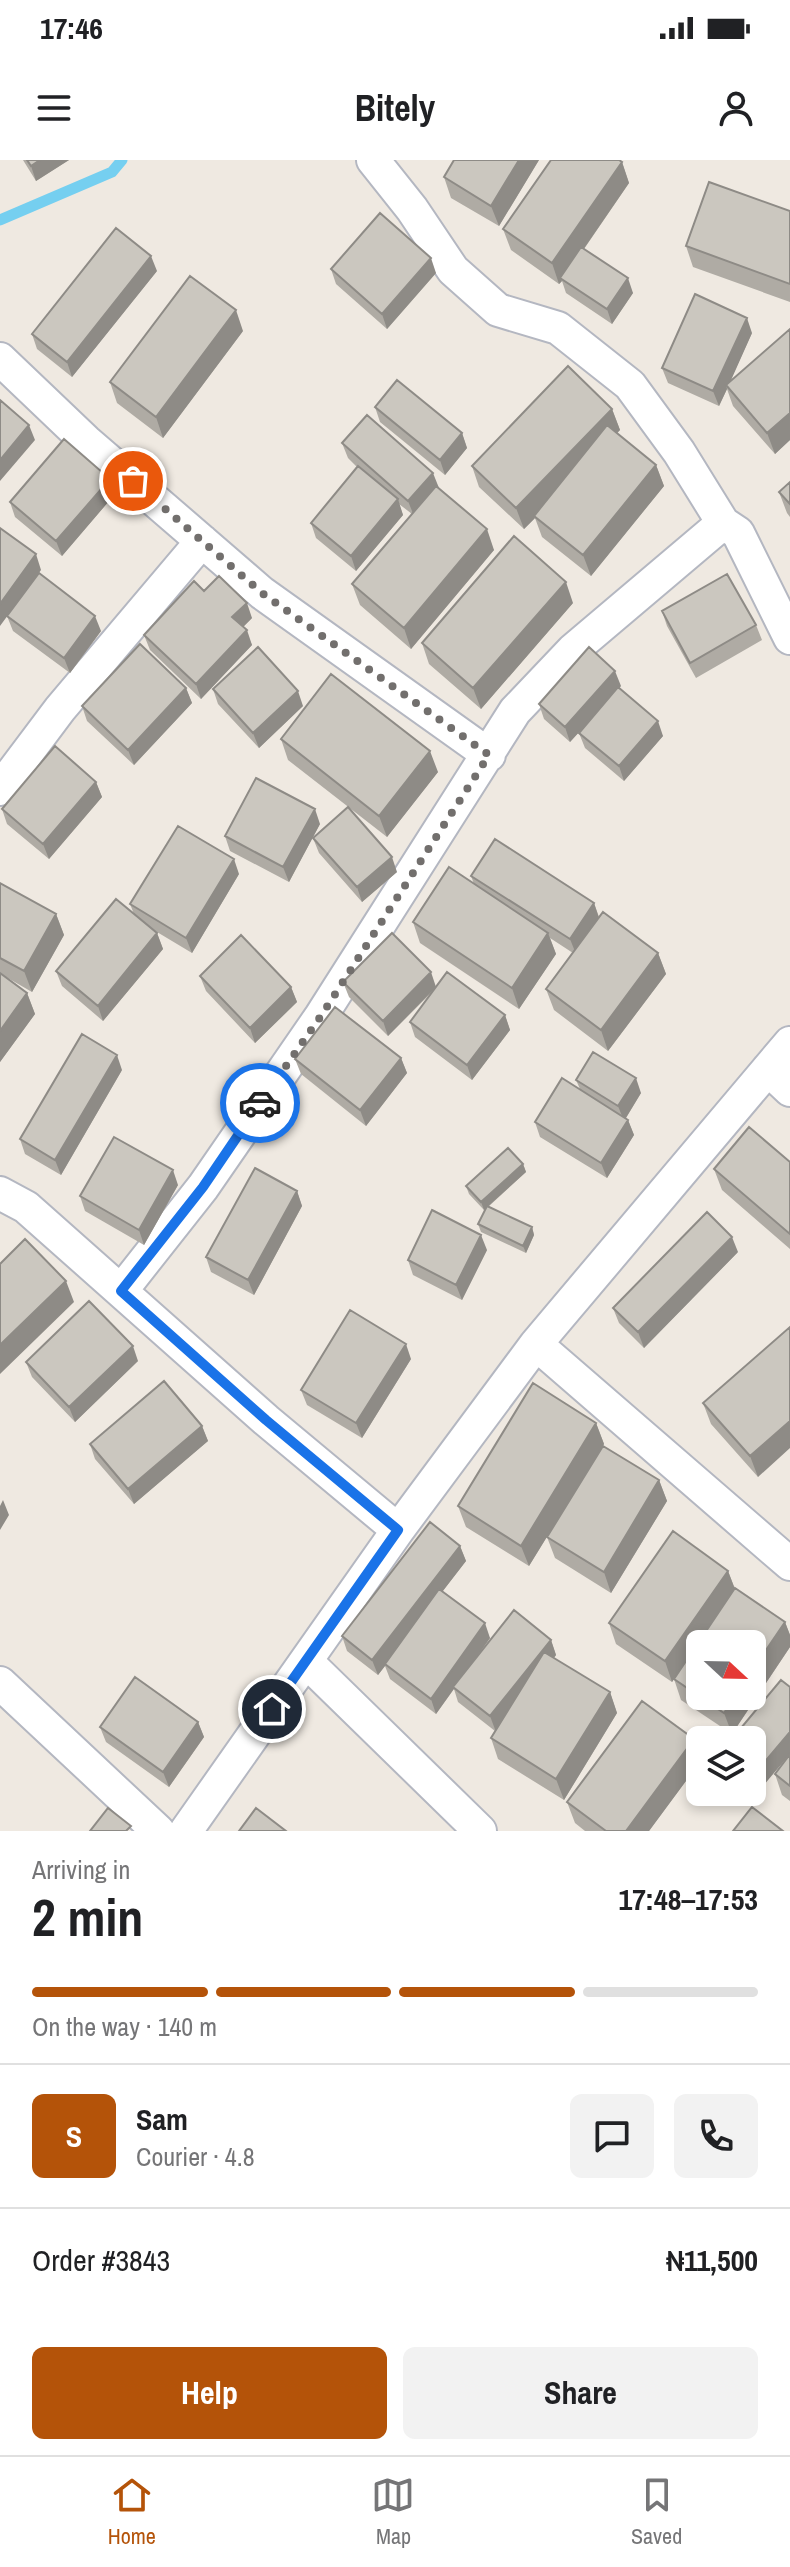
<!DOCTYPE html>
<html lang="en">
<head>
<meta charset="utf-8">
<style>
  body { margin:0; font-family:"Archivo Narrow",sans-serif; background:#f2f2f2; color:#202124; height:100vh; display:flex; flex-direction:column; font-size:30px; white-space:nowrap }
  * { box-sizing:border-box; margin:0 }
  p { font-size:26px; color:#757577 }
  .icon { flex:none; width:44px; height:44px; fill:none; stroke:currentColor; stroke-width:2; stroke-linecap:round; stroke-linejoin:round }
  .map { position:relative; height:1671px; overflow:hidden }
  .details { display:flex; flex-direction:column; background:#fff; flex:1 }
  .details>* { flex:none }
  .needle { width:52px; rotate:112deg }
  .tools { position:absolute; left:686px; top:1470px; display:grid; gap:16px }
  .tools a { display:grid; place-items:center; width:80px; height:80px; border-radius:12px; background:#fff; box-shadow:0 4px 12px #0003; font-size:40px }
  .pin { position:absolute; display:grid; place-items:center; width:68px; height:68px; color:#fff; margin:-34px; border:4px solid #fff; border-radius:50%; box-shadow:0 2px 8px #0007 }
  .courier { position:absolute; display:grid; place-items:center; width:80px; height:80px; margin:-40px; border:6px solid #1a73e8; border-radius:50%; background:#fff; color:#222; box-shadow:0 2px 10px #0007 }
  .summary em { font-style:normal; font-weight:700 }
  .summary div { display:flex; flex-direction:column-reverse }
  .summary { display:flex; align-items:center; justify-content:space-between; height:136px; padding:0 32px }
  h1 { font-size:52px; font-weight:700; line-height:60px }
  .bar { display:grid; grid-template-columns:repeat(4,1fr); gap:12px 8px; align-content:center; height:96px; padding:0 32px }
  .bar i { height:10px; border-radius:6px; background:#e0e0e0 }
  .bar .on { background:#b45309 }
  .bar p { grid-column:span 4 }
  .line { display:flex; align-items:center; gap:20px; padding:0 32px; border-top:2px solid #e0e0e0 }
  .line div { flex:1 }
  .round { display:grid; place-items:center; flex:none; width:84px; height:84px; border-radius:12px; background:#f2f2f2 }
  .primary-button { display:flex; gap:16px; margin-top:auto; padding:16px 32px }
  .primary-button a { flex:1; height:92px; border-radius:12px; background:#b45309; color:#fff; font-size:32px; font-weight:700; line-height:92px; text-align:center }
  .primary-button a+a { background:#f2f2f2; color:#202124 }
  .status { display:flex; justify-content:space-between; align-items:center; height:56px; padding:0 40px; background:#fff; direction:ltr }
  .status svg { height:22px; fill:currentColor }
  header { display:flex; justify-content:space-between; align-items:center; height:104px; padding:0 32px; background:#fff; font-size:36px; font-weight:700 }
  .dock { display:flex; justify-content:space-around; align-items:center; height:112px; border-top:2px solid #e0e0e0; background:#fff; font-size:22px; color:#757577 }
  .dock a { display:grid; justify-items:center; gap:4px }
  .dock .on { color:#b45309 }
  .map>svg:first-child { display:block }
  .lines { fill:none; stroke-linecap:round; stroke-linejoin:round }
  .stream { stroke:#75cff0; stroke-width:11 }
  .street-casing { stroke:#b4b7c1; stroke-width:36 }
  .street { stroke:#fff; stroke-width:32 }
  .wall { fill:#afaba4 }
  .shaded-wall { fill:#8e8b86 }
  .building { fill:#cbc7bf; stroke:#8e8b86; stroke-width:2 }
  .done { stroke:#726f6d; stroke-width:8; stroke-dasharray:0 14.4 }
  .route { stroke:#1a73e8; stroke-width:10 }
</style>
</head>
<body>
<div class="status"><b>17:46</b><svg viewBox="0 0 49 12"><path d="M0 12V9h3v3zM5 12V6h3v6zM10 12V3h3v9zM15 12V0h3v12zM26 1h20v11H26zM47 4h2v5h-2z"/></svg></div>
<header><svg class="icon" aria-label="menu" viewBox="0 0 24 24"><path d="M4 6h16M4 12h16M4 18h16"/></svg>Bitely<svg class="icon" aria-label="person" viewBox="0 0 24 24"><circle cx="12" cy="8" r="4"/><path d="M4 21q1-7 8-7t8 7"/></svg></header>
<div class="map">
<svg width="790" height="1671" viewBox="0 0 790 1671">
  <rect width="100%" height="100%" fill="#efe9e1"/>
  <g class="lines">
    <path class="stream" d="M0,60L112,12L122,0"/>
    <g class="street-casing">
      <path id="street" d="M373,0L412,49L453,110L498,150L558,168L630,225L679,292L723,363L738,373L790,478
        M0,199L86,281L262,433L489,595
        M0,629L60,549L202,381
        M768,909L790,930
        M0,1033L26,1047L266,1260L398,1370
        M121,1131L203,1027L321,856L515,551L573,490L723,363
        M536,1184L790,1404
        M306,1501L480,1671
        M0,1523L158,1671
        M186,1671L398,1370L536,1184L790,883"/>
    </g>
    <use href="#street" class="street"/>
  </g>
  <path class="wall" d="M23,0H69L36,21Z
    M539,0L499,66L451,38L444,17Z
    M622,2L629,23L584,89L633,133L612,164L566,133L562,121L559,124L511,90L503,69Z
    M790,51V142L693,107L686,86Z
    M331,109L436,113L387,169L336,124Z
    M157,111L72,217L37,189L32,174Z
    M790,169V280L775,294L733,246L727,229L719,246L668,223L662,208L752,173L730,221Z
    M243,171L163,278L117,243L110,222Z
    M375,247L462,273L467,288L445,315L380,262Z
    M612,249L620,270L617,273L656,305L664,326L591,416L542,377L535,358L524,369L479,327L472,306Z
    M342,283L439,328L494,390L411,489L360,445L352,424L412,354L399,344L403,355L356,411L316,378L311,363L357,307L348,298Z
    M110,319L115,334L62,396L15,357L10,342Z
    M790,322V357L787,353L779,332Z
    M204,431L252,458L243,467L252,485L201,539L150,490L144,475Z
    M573,443L481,549L429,504L422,483Z
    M662,451L756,465L762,480L696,518L667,466Z
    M7,456L101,471L70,513L13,471Z
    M621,526L619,528L663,576L624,621L585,588L579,573L591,559L570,582L544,559L539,544Z
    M186,528L192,543L134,605L87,561L82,546Z
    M213,529L303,546L259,588L218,544Z
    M281,579L438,612L387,677L288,600Z
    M96,622L102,637L49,699L7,664L2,649Z
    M320,664L289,722L230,691L225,676Z
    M313,678L397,712L362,742L319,693Z
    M239,714L192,793L152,769L157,773L163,789L103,861L62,826L56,811L134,754L130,744Z
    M471,716L594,743L599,757L658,793L666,814L608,891L554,850L546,829L573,793L550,778L556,794L519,849L420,783L413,762L474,724Z
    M0,723L56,754L64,775L32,832L6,817L27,833L35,854L0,902Z
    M200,816L291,827L297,842L255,883L206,831Z
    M343,822L436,827L505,855L510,870L472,920L415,877L410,862L435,829L388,876L349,837Z
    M401,898L407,913L366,966L301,914L295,899Z
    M122,910L61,1015L25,994L20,979Z
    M576,920L641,933L626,958L628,960L634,975L607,1018L540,977L535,962L580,929Z
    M790,1002V1089L722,1030L714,1009Z
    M523,1004L526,1012L488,1047L532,1067L534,1075L526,1093L481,1072L478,1064L486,1049L484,1050L469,1034L466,1026Z
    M178,1025L144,1085L85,1051L80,1036Z
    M297,1031L302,1046L254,1135L211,1112L206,1097Z
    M487,1090L462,1140L413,1115L408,1100Z
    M738,1092L644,1188L619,1163L613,1148Z
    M790,1167L758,1317L711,1264L703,1243Z
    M411,1199L362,1278L307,1245L301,1230Z
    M138,1201L75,1262L32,1217L26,1202Z
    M596,1263L604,1284L529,1406L466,1367L458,1346Z
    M202,1266L208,1281L134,1344L95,1299L90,1284Z
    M659,1320L667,1341L611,1433L555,1398L547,1377Z
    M460,1386L466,1401L442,1432L490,1478L477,1497L551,1480L556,1495L554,1498L610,1532L617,1553L564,1640L498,1599L491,1578L495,1571L458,1542L454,1529L436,1554L390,1519L385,1506L378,1515L347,1491L342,1476Z
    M728,1411L735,1429L785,1462L790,1475V1487L732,1574L681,1540L674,1519L672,1522L616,1484L609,1463Z
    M198,1562L204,1577L169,1627L106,1582L100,1567Z
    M694,1579L700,1596V1602L649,1671H585L575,1663L567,1642Z
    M752,1580L758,1632L752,1628Z
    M790,1594V1641L782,1635L775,1614Z"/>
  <path class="shaded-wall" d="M40,0H69L36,21L31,6Z
    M519,0H539L499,66L491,46Z
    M622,2L629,23L563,119L560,118L562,121L559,124L552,103Z
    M151,96L157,111L72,217L67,202Z
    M431,98L436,113L387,169L382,154Z
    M628,118L633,133L612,164L607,149Z
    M236,150L243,171L163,278L156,257Z
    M747,158L752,173L728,227L726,225L727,229L719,246L713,231Z
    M612,249L620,270L535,357L534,356L535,358L524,369L516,348Z
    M790,253V280L775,294L767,273Z
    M29,265L35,280L0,321V300Z
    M462,273L467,288L445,315L440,300Z
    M656,305L664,326L591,416L583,395Z
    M433,313L439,328L414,356L408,341Z
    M110,319L115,334L62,396L56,381Z
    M398,339L403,355L356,411L351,396Z
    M487,369L494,390L411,489L404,468Z
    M36,394L41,410L0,466V444Z
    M566,422L573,443L481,549L473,528Z
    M247,443L252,458L238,472L232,457Z
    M95,456L101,471L70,513L64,498Z
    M247,470L252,485L201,539L196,524Z
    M615,511L621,526L570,582L565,567Z
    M186,528L192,543L134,605L128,590Z
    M298,531L303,546L259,588L253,573Z
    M658,561L663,576L624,621L619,606Z
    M430,591L438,612L387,677L379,656Z
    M96,622L102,637L49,699L43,684Z
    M315,649L320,664L289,722L283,707Z
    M392,697L397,712L362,742L357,727Z
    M234,699L239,714L192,793L186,778Z
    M594,743L599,758L576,794L570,779Z
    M56,754L64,775L32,832L24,811Z
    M157,773L163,789L103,861L98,846Z
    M548,773L556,794L519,849L512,828Z
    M658,793L666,814L608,891L601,870Z
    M431,812L436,827L388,876L383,861Z
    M291,827L297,842L255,883L250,868Z
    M27,833L35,854L0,902V871Z
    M505,855L510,870L472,920L467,905Z
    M117,895L122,910L61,1015L55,1000Z
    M401,898L407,913L366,966L360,950Z
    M636,918L641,933L624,961L618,946Z
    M628,960L634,975L607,1018L601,1003Z
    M523,1004L526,1012L484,1050L481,1042Z
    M173,1010L178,1025L144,1085L139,1070Z
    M297,1031L302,1046L254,1135L248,1120Z
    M532,1067L534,1075L526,1093L523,1086Z
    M481,1075L487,1090L462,1140L456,1125Z
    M732,1077L738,1092L644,1188L638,1172Z
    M66,1121L74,1142L0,1214V1185Z
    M406,1184L411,1199L362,1278L356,1263Z
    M133,1186L138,1201L75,1262L69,1247Z
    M790,1261V1288L758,1317L750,1296Z
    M596,1263L604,1284L529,1406L521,1386Z
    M202,1266L208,1281L134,1344L128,1329Z
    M659,1320L667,1341L611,1433L604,1412Z
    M3,1340L9,1355L0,1370V1346Z
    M460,1386L466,1401L378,1515L372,1500Z
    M728,1411L736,1432L672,1522L665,1501Z
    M785,1462L790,1475V1487L732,1574L724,1553L735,1536H752V1511Z
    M485,1463L490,1478L436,1554L431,1539Z
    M551,1480L556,1495L496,1572L490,1556Z
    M610,1532L617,1553L564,1640L556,1619Z
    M198,1562L204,1577L169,1627L163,1612Z
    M790,1572V1594L758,1632L752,1617Z
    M694,1579L700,1596V1602L649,1671H626Z"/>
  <path class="building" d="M27,0H40L31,6Z
    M454,0H519L491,46L444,17Z
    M551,0H619L622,2L552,103L503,69Z
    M709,22L790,51V124L686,86Z
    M380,53L431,98L382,154L331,109Z
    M116,68L151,96L67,202L32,174Z
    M581,87L628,118L607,149L560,118Z
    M190,116L236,150L156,257L110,222Z
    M695,134L747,158L713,231L662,208Z
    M790,169V253L767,273L726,225Z
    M568,206L612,249L516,348L472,306Z
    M397,220L462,273L440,300L375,247Z
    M0,240L29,265L0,300Z
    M367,255L433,313L408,341L342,283Z
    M607,265L656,305L583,395L534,356Z
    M64,279L110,319L56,381L10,342Z
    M358,306L398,339L351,396L311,363Z
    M790,322V344L779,332Z
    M436,326L487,369L404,468L352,424Z
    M0,368L36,394L0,444Z
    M514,376L566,422L473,528L422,483Z
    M39,413L95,456L64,498L7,456Z
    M727,414L756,465L690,503L662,451Z
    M219,416L247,443L232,457L247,470L196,524L144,475L194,421L204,431Z
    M140,484L186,528L128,590L82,546Z
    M258,487L298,531L253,573L213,529Z
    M589,487L615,511L565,567L539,544Z
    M331,514L430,591L379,656L281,579Z
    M618,527L658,561L619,606L579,573Z
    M55,586L96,622L43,684L2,649Z
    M256,618L315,649L283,707L225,676Z
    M348,647L392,697L357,727L313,678Z
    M178,666L234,699L186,778L130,744Z
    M495,679L594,743L570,779L471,716Z
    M449,707L548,773L512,828L413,762Z
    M0,723L56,754L24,811L0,798Z
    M116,739L157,773L98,846L56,811Z
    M603,752L658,793L601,870L546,829Z
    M392,773L431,812L383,861L343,822Z
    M241,775L291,827L250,868L200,816Z
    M447,812L505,855L467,905L410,862Z
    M0,813L27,833L0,871Z
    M335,847L401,898L360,950L295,899Z
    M82,874L117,895L55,1000L20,979Z
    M593,892L636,918L618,946L576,920Z
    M562,918L628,960L601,1003L535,962Z
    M749,967L790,1002V1074L714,1009Z
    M114,977L173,1010L139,1070L80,1036Z
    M508,988L523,1004L481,1042L466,1026Z
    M255,1008L297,1031L248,1120L206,1097Z
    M487,1046L532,1067L523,1086L478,1064Z
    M432,1050L481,1075L456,1125L408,1100Z
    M707,1052L732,1077L638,1172L613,1148Z
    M25,1079L66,1121L0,1185V1104Z
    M89,1141L133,1186L69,1247L26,1202Z
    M350,1150L406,1184L356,1263L301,1230Z
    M790,1167V1261L750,1296L703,1243Z
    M164,1221L202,1266L128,1329L90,1284Z
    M533,1223L596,1263L521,1386L458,1346Z
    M603,1286L659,1320L604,1412L547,1377Z
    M430,1362L460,1386L372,1500L342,1476Z
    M673,1371L728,1411L665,1501L609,1463Z
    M735,1428L785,1462L752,1511V1484H700V1536H735L724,1553L674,1519Z
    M439,1429L485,1463L431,1539L385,1504Z
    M514,1450L551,1480L490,1556L453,1527Z
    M544,1492L610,1532L556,1619L491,1578Z
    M135,1517L198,1562L163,1612L100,1567Z
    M781,1520L790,1527V1572L752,1617V1580H731Z
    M642,1541L694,1579L626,1671H606L567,1642Z
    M790,1594V1626L775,1614Z
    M752,1647L783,1671H733Z
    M108,1648L131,1666L126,1671H90Z
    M256,1648L286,1671H239Z"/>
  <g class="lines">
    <path class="done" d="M133,321L262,433L489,595L321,856L260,943"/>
    <path class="route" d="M260,943L203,1027L121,1131L266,1260L398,1370L272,1549"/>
  </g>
</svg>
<div class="tools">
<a><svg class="needle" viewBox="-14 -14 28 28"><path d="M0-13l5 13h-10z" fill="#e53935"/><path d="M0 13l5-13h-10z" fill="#757577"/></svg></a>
<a><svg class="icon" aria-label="layers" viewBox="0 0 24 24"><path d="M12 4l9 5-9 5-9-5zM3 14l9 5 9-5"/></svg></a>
</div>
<div class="pin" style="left:133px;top:321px;background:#ea580c"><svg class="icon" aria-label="bag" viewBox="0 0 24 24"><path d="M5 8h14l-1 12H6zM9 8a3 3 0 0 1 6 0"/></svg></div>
<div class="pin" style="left:272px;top:1549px;background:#1f2937"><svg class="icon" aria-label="home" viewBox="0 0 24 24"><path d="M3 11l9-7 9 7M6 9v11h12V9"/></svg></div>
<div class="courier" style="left:260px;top:943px"><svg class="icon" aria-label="car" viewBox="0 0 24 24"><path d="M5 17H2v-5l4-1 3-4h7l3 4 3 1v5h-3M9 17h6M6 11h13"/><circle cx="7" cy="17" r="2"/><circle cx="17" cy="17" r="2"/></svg></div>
</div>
<section class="details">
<div class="summary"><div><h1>2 min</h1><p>Arriving in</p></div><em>17:48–17:53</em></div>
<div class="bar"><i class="on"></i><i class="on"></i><i class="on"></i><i></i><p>On the way · 140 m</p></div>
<div class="line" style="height:144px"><b class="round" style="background:#b45309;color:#fff">S</b><div><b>Sam</b><p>Courier · 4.8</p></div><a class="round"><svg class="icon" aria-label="chat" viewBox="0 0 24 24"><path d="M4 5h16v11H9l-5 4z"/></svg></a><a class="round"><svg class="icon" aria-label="phone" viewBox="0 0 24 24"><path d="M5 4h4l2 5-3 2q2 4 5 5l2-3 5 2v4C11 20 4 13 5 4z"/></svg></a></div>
<div class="line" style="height:104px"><div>Order #3843</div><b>₦11,500</b></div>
<div class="primary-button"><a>Help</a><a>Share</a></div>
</section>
<nav class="dock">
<a class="on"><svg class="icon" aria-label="home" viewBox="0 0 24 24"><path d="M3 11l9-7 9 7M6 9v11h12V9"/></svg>Home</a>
<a><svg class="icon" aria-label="map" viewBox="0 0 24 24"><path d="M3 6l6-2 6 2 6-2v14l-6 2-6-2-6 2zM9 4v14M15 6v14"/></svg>Map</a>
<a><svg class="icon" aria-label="saved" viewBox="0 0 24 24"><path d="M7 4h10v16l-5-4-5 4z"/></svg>Saved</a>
</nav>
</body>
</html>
